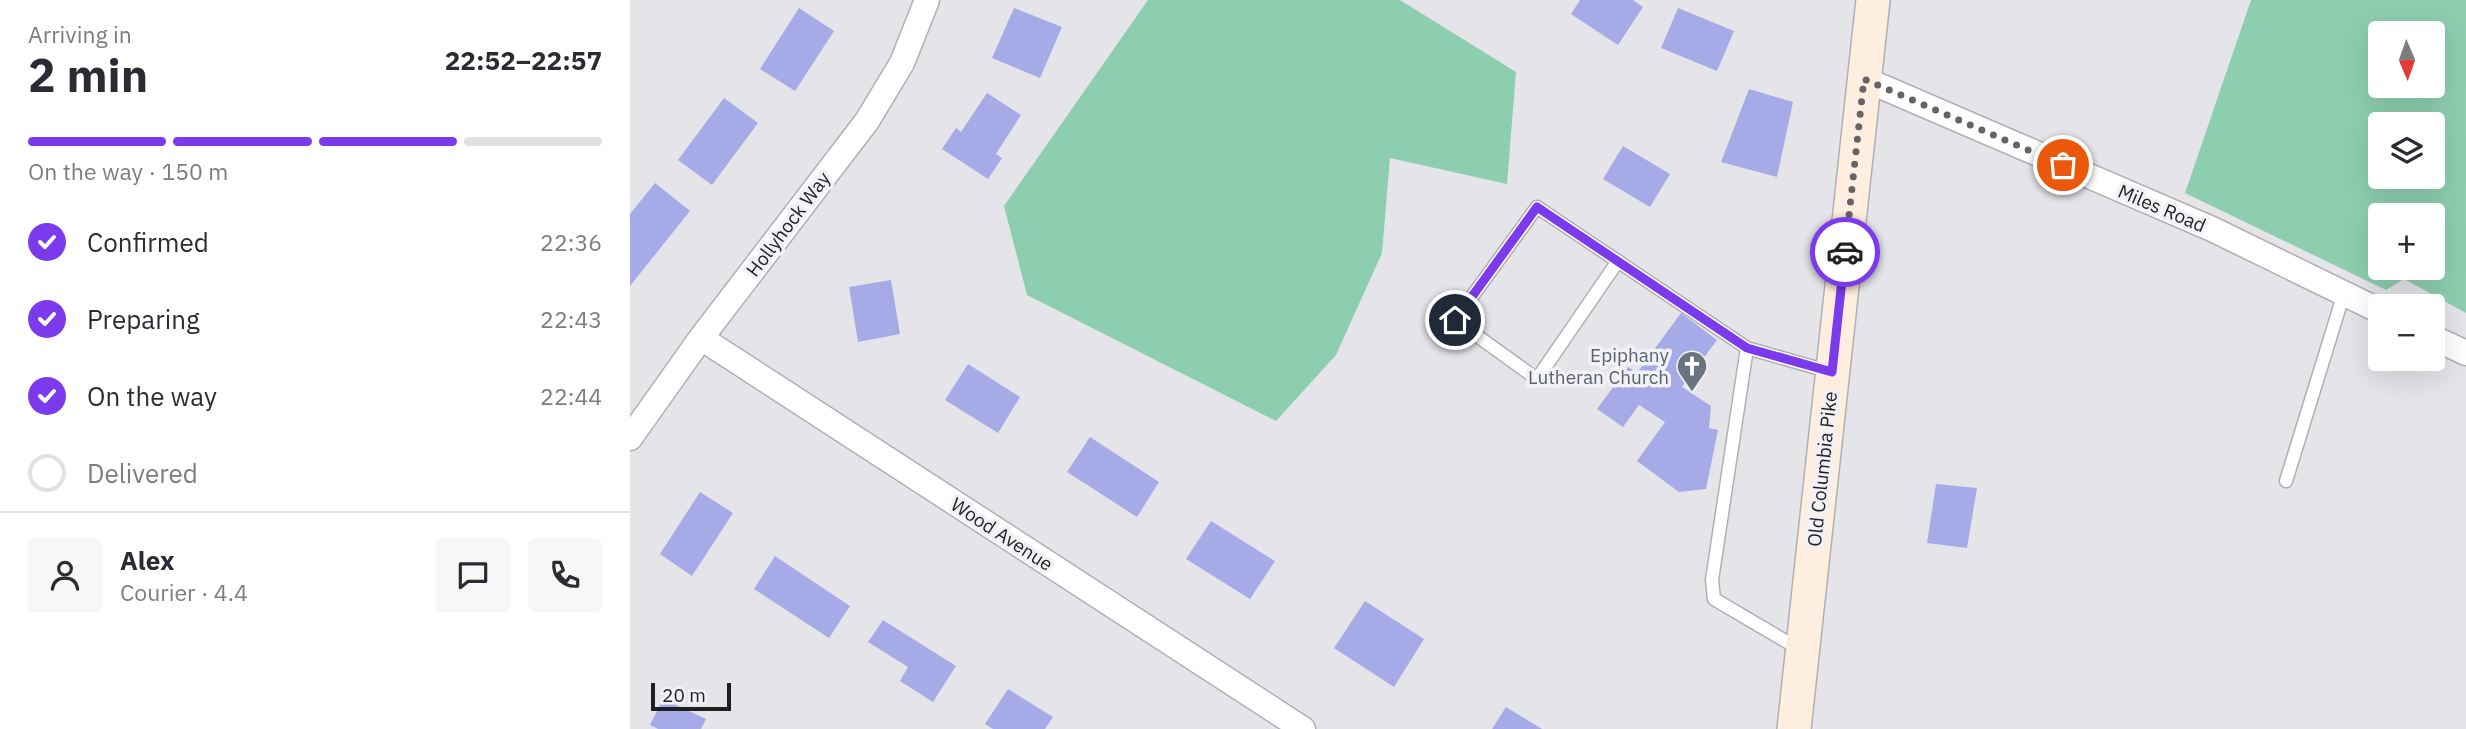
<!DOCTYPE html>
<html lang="en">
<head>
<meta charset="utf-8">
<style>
  body { margin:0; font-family:"IBM Plex Sans",sans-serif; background:#f7f7f7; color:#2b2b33; height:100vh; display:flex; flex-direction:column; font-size:26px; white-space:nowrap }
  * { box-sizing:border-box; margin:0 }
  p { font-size:23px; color:#7c7c81 }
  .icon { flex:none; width:38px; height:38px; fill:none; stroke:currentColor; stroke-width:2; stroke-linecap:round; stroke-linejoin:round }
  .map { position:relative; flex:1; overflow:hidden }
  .drawer { display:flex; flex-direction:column; background:#fff; width:630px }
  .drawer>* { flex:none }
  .needle { width:46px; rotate:178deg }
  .fabs { position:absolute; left:1738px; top:21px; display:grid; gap:14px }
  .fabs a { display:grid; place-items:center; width:77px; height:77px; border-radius:7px; background:#fff; box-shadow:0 7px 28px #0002; font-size:35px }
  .scale { position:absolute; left:21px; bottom:18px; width:80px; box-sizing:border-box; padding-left:7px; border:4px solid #1f1f21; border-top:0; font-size:19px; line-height:24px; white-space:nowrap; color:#1f1f21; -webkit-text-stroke:5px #f2f2f6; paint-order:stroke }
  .pin { position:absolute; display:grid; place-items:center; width:60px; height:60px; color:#fff; margin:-30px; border:4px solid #fff; border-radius:50%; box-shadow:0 2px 7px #0007 }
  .courier { position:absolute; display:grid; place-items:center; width:70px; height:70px; margin:-35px; border:5px solid #7c3aed; border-radius:50%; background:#fff; color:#222; box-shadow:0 2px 9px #0007 }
  .headline em { font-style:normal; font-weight:800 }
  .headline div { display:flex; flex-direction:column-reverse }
  .headline { display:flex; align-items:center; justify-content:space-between; height:119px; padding:0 28px }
  h1 { font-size:46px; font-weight:800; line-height:52px }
  .bar { display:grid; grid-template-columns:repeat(4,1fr); gap:10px 7px; align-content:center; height:84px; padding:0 28px }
  .bar i { height:9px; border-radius:5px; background:#e1e1e2 }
  .bar .current { background:#7c3aed }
  .bar p { grid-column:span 4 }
  .line { display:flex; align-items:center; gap:18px; padding:0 28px; border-top:2px solid #e1e1e2 }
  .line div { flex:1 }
  .round { display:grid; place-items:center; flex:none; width:74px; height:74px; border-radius:7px; background:#f7f7f7 }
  ol { padding:0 28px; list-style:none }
  li { display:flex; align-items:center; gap:21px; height:77px }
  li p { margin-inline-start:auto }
  li .icon { padding:7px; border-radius:50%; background:#7c3aed; color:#fff; stroke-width:4 }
  li:last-child { color:#7c7c81 }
  li i { width:38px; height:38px; border:4px solid #e1e1e2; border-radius:50% }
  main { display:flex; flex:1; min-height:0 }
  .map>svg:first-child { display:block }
  .green { fill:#8dceb0; fill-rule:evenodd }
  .building { fill:#a6aae7 }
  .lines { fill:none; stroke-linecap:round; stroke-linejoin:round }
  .lane-casing { stroke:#afb0b3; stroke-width:15 }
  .street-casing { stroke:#afb0b3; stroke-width:27 }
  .secondary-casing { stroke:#afb0b3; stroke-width:36 }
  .lane { stroke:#fff; stroke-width:12 }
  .street { stroke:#fff; stroke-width:24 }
  .secondary { stroke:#feeedf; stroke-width:33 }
  .done { stroke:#646467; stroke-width:7; stroke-dasharray:0 12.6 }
  .route { stroke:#7c3aed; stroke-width:9 }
  .labels { text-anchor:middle; stroke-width:7; stroke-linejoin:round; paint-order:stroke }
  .street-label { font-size:19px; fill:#1f1f21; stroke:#f2f2f6 }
  .worship-label { font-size:19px; fill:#5b616d; stroke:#f2f2f6; text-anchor:end }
</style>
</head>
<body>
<main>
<section class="drawer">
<div class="headline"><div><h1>2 min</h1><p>Arriving in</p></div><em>22:52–22:57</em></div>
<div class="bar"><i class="current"></i><i class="current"></i><i class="current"></i><i></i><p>On the way · 150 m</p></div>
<ol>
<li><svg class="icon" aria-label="check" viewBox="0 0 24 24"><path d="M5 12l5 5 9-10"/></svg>Confirmed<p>22:36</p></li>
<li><svg class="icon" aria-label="check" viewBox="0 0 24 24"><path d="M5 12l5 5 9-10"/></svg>Preparing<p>22:43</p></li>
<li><svg class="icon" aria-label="check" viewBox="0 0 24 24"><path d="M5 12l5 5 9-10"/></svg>On the way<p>22:44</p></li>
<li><i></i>Delivered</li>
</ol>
<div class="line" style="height:126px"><a class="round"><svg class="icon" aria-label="person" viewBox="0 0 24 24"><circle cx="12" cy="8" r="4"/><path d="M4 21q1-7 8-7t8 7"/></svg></a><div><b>Alex</b><p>Courier · 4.4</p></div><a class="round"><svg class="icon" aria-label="chat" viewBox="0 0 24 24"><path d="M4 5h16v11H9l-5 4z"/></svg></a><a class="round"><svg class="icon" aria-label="phone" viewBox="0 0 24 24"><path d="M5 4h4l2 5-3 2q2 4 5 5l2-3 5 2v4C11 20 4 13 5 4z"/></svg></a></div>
</section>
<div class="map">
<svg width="1836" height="729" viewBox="0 0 1836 729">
  <rect width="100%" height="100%" fill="#e5e5e9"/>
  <path class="green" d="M518,0H770L886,72L877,184L760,158L752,253L706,355L646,421L397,295L374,206Z
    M1621,0H1836V313L1774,279L1756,290L1555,193ZM1750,33H1802V86H1750ZM1750,124H1802V177H1750ZM1750,215H1802V268H1750Z"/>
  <path class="building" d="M950,0H1003L1013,7L988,45L941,14Z
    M169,8L204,31L165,91L130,69Z
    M384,8L432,27L410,78L362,58Z
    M1048,8L1104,31L1087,71L1031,48Z
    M1119,89L1163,102L1147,177L1091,162Z
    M357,93L391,115L366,154L372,158L358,179L312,149L326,128L331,132Z
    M94,98L128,123L82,185L48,160Z
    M993,146L1040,174L1020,207L973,179Z
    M25,183L60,211L0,286V214Z
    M261,280L270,334L228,342L219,287Z
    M1051,313L1087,340L1052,387L1081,406L1079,428L1088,430L1076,489L1049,492L1007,461L1035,422L1009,405L993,427L967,409L998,367L1007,373Z
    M338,364L390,397L368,433L315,400Z
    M460,437L529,482L507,517L437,472Z
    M1306,484L1347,488L1337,548L1297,543Z
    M70,492L103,513L62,576L30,554Z
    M581,521L645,561L620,599L556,559Z
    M145,556L220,606L199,638L124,589Z
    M735,601L794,639L764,687L704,648Z
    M253,620L326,666L303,702L270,681L278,667L238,642Z
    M378,689L423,717L415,729H363L355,724Z
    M33,699L76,719L71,729H28L20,725Z
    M876,707L912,729H862Z"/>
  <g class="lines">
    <g class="lane-casing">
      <path id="lane" d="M988,261L907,379L825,320L907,207L1117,348
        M1656,481L1714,293
        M1169,649L1084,599L1082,580L1117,348L1201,372"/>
    </g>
    <g class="street-casing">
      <path id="street" d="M1234,79L1582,229L1750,311
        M1802,337L1836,353
        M71,338L673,729
        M0,438L71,338L237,121L272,63L297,0"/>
    </g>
    <g class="secondary-casing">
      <path id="secondary" d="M1164,729L1243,0"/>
    </g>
    <use href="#lane" class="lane"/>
    <use href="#street" class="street"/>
    <use href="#secondary" class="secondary"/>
  </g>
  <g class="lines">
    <path class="done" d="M1215,252L1234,79L1433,165"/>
    <path class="route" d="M825,320L907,207L1117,348L1202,372L1215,252"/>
  </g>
  <defs>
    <g id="church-pin" transform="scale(1.575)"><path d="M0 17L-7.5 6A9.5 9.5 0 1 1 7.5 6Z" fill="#6b7280" stroke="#f2f2f6"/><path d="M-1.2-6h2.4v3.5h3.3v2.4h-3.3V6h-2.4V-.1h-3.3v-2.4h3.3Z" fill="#fff"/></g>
  </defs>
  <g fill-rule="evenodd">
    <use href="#church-pin" x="1062" y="366"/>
  </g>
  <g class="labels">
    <g class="street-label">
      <text transform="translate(1532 208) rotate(23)" y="7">Miles Road</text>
      <text transform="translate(158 224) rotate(-53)" y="7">Hollyhock Way</text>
      <text transform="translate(1192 469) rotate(-84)" y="7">Old Columbia Pike</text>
      <text transform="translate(372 534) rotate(33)" y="7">Wood Avenue</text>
    </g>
    <g class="worship-label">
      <text x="1039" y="362">Epiphany<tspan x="1039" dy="22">Lutheran Church</tspan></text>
    </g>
  </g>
</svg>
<div class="fabs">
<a><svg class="needle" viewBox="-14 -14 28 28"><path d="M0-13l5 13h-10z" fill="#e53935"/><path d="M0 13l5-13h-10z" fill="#7c7c81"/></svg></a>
<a><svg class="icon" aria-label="layers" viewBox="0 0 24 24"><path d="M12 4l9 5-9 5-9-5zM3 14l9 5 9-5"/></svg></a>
<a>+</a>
<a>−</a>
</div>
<div class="scale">20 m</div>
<div class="pin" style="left:1433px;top:165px;background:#ea580c"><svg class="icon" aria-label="bag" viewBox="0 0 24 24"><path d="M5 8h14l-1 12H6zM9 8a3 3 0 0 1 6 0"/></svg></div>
<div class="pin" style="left:825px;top:320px;background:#1f2937"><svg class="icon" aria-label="home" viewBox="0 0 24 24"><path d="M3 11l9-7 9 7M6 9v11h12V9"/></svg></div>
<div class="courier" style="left:1215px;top:252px"><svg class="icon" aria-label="car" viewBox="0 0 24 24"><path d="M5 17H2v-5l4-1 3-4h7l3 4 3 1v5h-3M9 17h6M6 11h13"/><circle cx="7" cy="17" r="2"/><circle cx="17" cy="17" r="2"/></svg></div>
</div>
</main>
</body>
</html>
